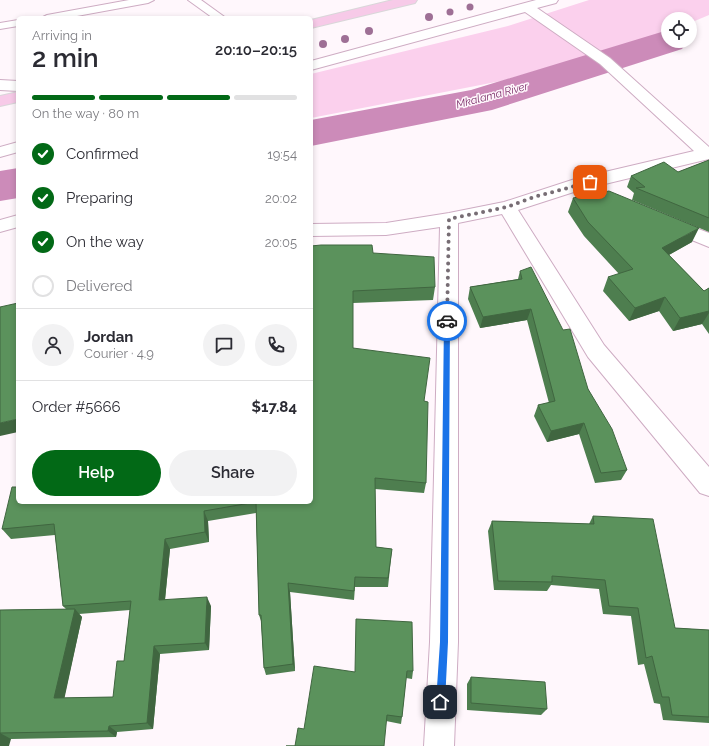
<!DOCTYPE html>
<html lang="en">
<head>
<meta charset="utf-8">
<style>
  body { margin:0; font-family:Raleway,sans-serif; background:#f2f2f3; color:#2b2b33; height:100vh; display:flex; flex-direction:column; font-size:15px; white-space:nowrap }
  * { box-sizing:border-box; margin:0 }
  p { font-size:13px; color:#7c7c81 }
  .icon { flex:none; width:22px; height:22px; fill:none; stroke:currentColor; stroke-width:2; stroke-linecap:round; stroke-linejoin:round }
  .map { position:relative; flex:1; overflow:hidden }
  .sheet { position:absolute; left:16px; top:16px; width:297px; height:488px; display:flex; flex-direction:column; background:#fff; border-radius:6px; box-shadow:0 2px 6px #0003 }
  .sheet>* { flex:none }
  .tools { position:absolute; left:661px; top:12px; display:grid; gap:8px }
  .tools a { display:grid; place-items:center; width:36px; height:36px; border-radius:50%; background:#fff; box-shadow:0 2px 6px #0003; font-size:20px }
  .pin { position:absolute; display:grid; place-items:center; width:34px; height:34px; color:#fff; margin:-17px; border-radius:8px; box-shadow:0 2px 6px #0006 }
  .courier { position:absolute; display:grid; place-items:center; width:40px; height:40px; margin:-20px; border:3px solid #1a73e8; border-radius:50%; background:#fff; color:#222; box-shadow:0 1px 5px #0007 }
  .overview em { font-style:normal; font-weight:600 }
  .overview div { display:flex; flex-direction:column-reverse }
  .overview { display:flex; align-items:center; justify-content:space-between; height:68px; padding:0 16px }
  h1 { font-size:26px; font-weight:600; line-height:30px }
  .bar { display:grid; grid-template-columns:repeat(4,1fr); gap:6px 4px; align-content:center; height:48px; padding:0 16px }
  .bar i { height:5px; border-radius:3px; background:#e1e1e2 }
  .bar .selected { background:#026916 }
  .bar p { grid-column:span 4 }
  .line { display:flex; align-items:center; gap:10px; padding:0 16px; border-top:1px solid #e1e1e2 }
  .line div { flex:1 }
  .round { display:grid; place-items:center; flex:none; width:42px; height:42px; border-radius:21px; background:#f2f2f3 }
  ol { padding:0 16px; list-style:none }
  li { display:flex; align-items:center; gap:12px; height:44px }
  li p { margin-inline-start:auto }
  li .icon { padding:4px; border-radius:50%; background:#026916; color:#fff; stroke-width:4 }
  li:last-child { color:#7c7c81 }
  li i { width:22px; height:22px; border:2px solid #e1e1e2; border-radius:50% }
  .button { display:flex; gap:8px; margin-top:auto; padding:8px 16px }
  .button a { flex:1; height:46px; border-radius:24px; background:#026916; color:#fff; font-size:16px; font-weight:600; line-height:46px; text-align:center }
  .button a+a { background:#f2f2f3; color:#2b2b33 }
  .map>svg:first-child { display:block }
  .green { fill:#fbd0ed }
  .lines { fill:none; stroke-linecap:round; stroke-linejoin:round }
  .river { fill:#cc8bb9; fill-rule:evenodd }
  .service-casing { stroke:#ceacc3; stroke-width:2 }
  .minor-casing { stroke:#ceacc3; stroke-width:2 }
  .trunk-casing { stroke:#d9d7d9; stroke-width:2 }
  .service { fill:#fff; fill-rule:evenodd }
  .minor { fill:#fff; fill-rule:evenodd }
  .trunk { fill:#f7cae8; fill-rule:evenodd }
  .tree { fill:#9e6f95 }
  .wall { fill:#4e7e4f; fill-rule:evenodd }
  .shaded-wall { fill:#406640 }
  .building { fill:#5b925c; stroke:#406640 }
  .route { fill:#1a73e8 }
  .done { stroke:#776d74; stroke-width:4; stroke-dasharray:0 7.2 }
  .labels { text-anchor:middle; stroke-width:3; stroke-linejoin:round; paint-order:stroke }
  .far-water-label { font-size:11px; font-style:italic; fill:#7b2e69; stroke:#fff7fc }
</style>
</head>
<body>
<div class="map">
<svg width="709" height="746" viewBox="0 0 709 746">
  <rect width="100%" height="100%" fill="#fff7fc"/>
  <path class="green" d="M589,0H709V15L690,23V19H668V32L501,81L311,118V74L508,26Z"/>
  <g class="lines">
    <path class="river" d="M668,30V41H688L682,49L492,110L311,146V120L471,90Z
      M18,168V198L0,201V171Z"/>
    <g class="service-casing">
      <path id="service" d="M129,0H154L148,3L66,18H41L47,15Z
        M188,0H201L226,18H213Z
        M18,20V26L0,29V23Z"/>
    </g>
    <g class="minor-casing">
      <path id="minor" d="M536,0H558L556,3L537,8L610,58L709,147V159L580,190L518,210L604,345L709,467V496L700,493L588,357L502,214L458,223V642L454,746H424L430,642L440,227L386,235L311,236V224L386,223L449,213L504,202L575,179L694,151L600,64L525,12L311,70V61Z
        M0,80L18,81V91L0,90Z
        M18,142V152L0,157V147Z
        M18,215V227L0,232V220Z
        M667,217L709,233V247L660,227L658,223L660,219Z"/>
    </g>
    <g class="trunk-casing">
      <path id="trunk" d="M393,0H417L415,3L311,28V20Z
        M18,92V102L0,106V96Z"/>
    </g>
    <use href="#service" class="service"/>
    <use href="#minor" class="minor"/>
    <use href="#trunk" class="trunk"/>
  </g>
  <g class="tree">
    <circle cx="470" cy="7" r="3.5"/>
    <circle cx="450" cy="12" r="3.5"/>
    <circle cx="429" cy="17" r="4"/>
    <circle cx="369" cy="31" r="4"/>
    <circle cx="345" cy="39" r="4"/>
    <circle cx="323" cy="44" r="4"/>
  </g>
  <path class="wall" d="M709,160V232L632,200L634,193L627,187L631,176L678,172Z
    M573,198L692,242L669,255L704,291L709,288V334L702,324L673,331L659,311L629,321L603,291L608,277L619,274L584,236L568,212Z
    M311,246L373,253L435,287L433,300L353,303V348L424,401L426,483L424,493L375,489L376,547L392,549L388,587H355L354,600L290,592L295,671L266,675L264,668L261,621L259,615L256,513L208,521L209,542L170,549L165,600L211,606L209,650L160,654L153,729L117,732L116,737L11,739L0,746V610L66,609L63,606L55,535L11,539L2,529L18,502H311ZM130,610L124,661L113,697L64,698L82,617L79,614Z
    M520,271L588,389L627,470L621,480L595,483L579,434L547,442L534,416L538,405L549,403L527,320L480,328L468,299L470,287L518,279Z
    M593,516L675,628L709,630V723L663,720L660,704L654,703L644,664L638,665L631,616L603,614L599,589L551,585L547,591L494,590L488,531L492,521L589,524Z
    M413,671L412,679L406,678L402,717L401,724L386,721L295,746L304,729L355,672Z
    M471,677L547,709L541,715L467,710V684Z"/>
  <path class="shaded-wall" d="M699,228L692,242L656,262L662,248Z
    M665,297L659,311L629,321L635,308Z
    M531,309L527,320L480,328L483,317Z
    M709,311V313L702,324L673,331L680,318Z
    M18,419V432L0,436V423Z
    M584,423L579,434L547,442L551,431Z
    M204,511L208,521L209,542L205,532Z
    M165,539L170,549L164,609L159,600Z
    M288,583L290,592L295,671L293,664Z
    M207,597L211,606L209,650L205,643Z
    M75,609L82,617L63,705L54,698Z
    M154,646L160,654L153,729L147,723Z
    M109,726L117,732L116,737L108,731Z
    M0,733L11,739L9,746H0Z"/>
  <path class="building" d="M709,160V218L636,188L645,187L631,176L664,162L678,172Z
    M609,191L699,228L662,248L704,291L709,288V311L680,318L665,297L635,308L608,277L633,269L588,222L573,198Z
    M321,245H372L373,253L434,257L435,287L353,291V348L430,358L424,401L428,402L426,483L375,478L376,547L392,549L388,578L355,577L354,591L288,583L293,664L264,668L261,615H259L256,502L204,511L205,532L165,539L159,600L207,597L205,643L154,646L147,723L109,726L108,731L0,733V734V610L75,609L54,698L113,697L117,661H124L131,601L63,606L54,524L2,529L12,487H18V502H311V246Z
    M531,267L563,330L570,329L588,389L612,429L627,470L601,473L584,423L551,431L538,405L555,401L531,309L483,317L470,287L522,279L520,271Z
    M18,303V419L0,423V307Z
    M593,516L653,519L675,628L709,630V717L672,715L669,697H662L652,656L646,658L638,608L609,606L605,580L552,576V582L498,581L492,521L594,524Z
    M356,619L412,622L413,671H407L402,717L387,715L384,746H286H295L298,728L304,729L314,666L355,672Z
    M471,677L545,682L547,709L471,703Z"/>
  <path class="route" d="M447,319L450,321L448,642L445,702L440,706L436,702L440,642L444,321Z"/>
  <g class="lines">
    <path class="done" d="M447,321L449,219L507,207L534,197L590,182"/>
  </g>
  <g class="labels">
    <g class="far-water-label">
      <text transform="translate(492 95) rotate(-15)" y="4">Mkalama River</text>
    </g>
  </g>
</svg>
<div class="tools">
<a><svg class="icon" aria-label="locate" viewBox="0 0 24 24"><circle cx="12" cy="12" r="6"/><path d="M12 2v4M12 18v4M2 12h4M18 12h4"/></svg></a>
</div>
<div class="pin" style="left:590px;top:182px;background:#ea580c"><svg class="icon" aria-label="bag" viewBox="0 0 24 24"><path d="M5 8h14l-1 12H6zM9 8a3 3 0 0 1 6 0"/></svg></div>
<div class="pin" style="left:440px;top:702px;background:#1f2937"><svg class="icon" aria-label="home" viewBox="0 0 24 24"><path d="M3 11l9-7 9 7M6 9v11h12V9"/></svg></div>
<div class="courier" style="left:447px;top:321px"><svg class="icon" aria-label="car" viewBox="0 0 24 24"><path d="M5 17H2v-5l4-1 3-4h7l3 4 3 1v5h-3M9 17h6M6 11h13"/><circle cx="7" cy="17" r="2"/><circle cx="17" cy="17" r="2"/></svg></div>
<section class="sheet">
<div class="overview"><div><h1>2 min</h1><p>Arriving in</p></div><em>20:10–20:15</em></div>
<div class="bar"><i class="selected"></i><i class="selected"></i><i class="selected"></i><i></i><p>On the way · 80 m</p></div>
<ol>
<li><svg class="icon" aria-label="check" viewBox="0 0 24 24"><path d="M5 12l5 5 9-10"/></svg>Confirmed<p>19:54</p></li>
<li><svg class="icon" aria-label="check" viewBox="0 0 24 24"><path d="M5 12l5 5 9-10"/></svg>Preparing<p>20:02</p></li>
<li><svg class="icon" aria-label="check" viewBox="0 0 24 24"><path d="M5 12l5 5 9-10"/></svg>On the way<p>20:05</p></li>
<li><i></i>Delivered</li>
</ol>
<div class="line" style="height:72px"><a class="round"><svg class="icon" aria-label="person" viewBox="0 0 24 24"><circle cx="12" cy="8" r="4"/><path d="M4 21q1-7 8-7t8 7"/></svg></a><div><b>Jordan</b><p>Courier · 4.9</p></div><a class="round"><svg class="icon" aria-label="chat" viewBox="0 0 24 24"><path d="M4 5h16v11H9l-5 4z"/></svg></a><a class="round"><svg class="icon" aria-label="phone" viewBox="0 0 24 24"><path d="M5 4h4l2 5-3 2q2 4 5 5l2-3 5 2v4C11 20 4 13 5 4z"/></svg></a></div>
<div class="line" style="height:52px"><div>Order #5666</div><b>$17.84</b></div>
<div class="button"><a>Help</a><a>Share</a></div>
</section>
</div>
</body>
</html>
